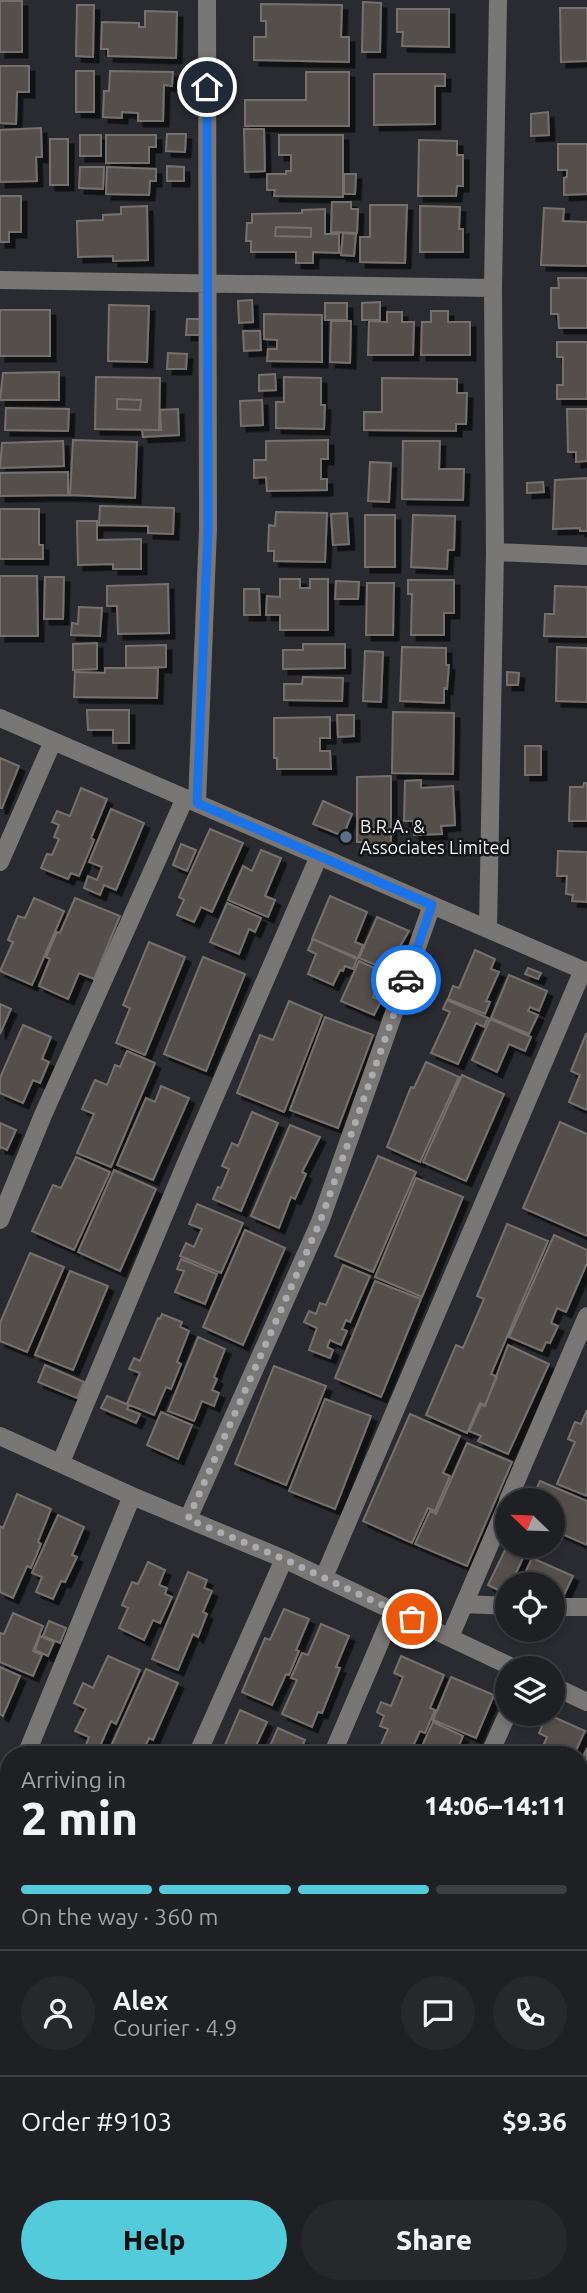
<!DOCTYPE html>
<html lang="en">
<head>
<meta charset="utf-8">
<style>
  body { margin:0; font-family:Ubuntu,sans-serif; background:#27282c; color:#f1f3f6; height:100vh; display:flex; flex-direction:column; font-size:26px; white-space:nowrap }
  * { box-sizing:border-box; margin:0 }
  p { font-size:23px; color:#a1a3a6 }
  .icon { flex:none; width:38px; height:38px; fill:none; stroke:currentColor; stroke-width:2; stroke-linecap:round; stroke-linejoin:round }
  .map { position:relative; flex:1; overflow:hidden }
  .side { position:absolute; left:0px; top:1746px; width:588px; height:548px; display:flex; flex-direction:column; background:#1f2024; border-radius:28px 28px 0 0; box-shadow:0 4px 10px #0003,0 0 0 2px #3c3e41 }
  .side>* { flex:none }
  .needle { width:46px; rotate:293deg }
  .tools { position:absolute; left:495px; top:1488px; display:grid; gap:14px }
  .tools a { display:grid; place-items:center; width:70px; height:70px; border-radius:50%; background:#1f2024; box-shadow:0 4px 10px #0003,0 0 0 2px #3c3e41; font-size:35px }
  .pin { position:absolute; display:grid; place-items:center; width:60px; height:60px; color:#fff; margin:-30px; border:4px solid #fff; border-radius:50%; box-shadow:0 2px 7px #0007 }
  .courier { position:absolute; display:grid; place-items:center; width:70px; height:70px; margin:-35px; border:5px solid #1a73e8; border-radius:50%; background:#fff; color:#222; box-shadow:0 2px 9px #0007 }
  .head em { font-style:normal; font-weight:800 }
  .head div { display:flex; flex-direction:column-reverse }
  .head { display:flex; align-items:center; justify-content:space-between; height:119px; padding:0 21px }
  h1 { font-size:46px; font-weight:800; line-height:52px }
  .bar { display:grid; grid-template-columns:repeat(4,1fr); gap:10px 7px; align-content:center; height:84px; padding:0 21px }
  .bar i { height:9px; border-radius:5px; background:#3c3e41 }
  .bar .current { background:#53cbdb }
  .bar p { grid-column:span 4 }
  .line { display:flex; align-items:center; gap:18px; padding:0 21px; border-top:2px solid #3c3e41 }
  .line div { flex:1 }
  .round { display:grid; place-items:center; flex:none; width:74px; height:74px; border-radius:37px; background:#27282c }
  .primary-button { display:flex; gap:14px; margin-top:auto; padding:14px 21px }
  .primary-button a { flex:1; height:80px; border-radius:42px; background:#53cbdb; color:#111; font-size:28px; font-weight:800; line-height:80px; text-align:center }
  .primary-button a+a { background:#27282c; color:#f1f3f6 }
  .map>svg:first-child { display:block }
  .education { fill:#402d32 }
  .building { fill:#554f4c; stroke:#76706d; stroke-width:2; fill-rule:evenodd; filter:url(#shadow) }
  .lines { fill:none; stroke-linecap:round; stroke-linejoin:round }
  .minor { stroke:#797775; stroke-width:18 }
  .done { stroke:#aaacb0; stroke-width:7; stroke-dasharray:0 12.6 }
  .route { stroke:#1a73e8; stroke-width:9 }
  .service-dot { fill:#5c6f8a; stroke:#131416; stroke-width:2.5 }
  .labels { text-anchor:middle; stroke-width:5; stroke-linejoin:round; paint-order:stroke }
  .poi-label { font-size:18px; fill:#f0f2f5; stroke:#131416; text-anchor:start }
</style>
</head>
<body>
<div class="map">
<svg width="587" height="2293" viewBox="0 0 587 2293">
  <defs>
    <filter id="shadow"><feDropShadow dx="5.5" dy="5.5" stdDeviation="0" flood-color="#0009"/></filter>
  </defs>
  <rect width="100%" height="100%" fill="#292b30"/>
  <path class="education" d="M587,2112V2293H497L501,2286H579V2128Z"/>
  <path class="building" d="M0,1H22V52H0Z
    M363,2L381,3L380,52H362Z
    M261,4L342,5L341,37H349V62L254,60V37H266V21H261Z
    M77,5H94L93,57L76,56Z
    M560,8H587V61L561,62Z
    M397,9H449V47L402,46L403,32H397Z
    M145,11L177,12L176,58L108,56V49H101L102,22L139,23V27H145Z
    M0,66H29V92H17L16,124L0,123Z
    M76,71H94V112H76Z
    M110,71L173,72L172,86L164,85L163,121H138V113L122,112V118L103,117L104,91H109Z
    M306,72H349V126H245V100H306Z
    M374,74H445V86H435V124L374,125Z
    M548,112L549,135L531,136V114Z
    M41,128L42,157H36L37,181L0,182V130Z
    M244,129H264L265,171L245,172Z
    M167,134H186L185,152L166,151Z
    M80,135H101V156H80Z
    M106,135H156V147H149V163H106Z
    M279,135H343V197L274,196L275,190H267V174H286V171H291V155H279Z
    M50,139H68V185H50Z
    M419,140L457,141V155H463V186H457L456,196H418Z
    M558,144H587V194L564,195V178L567,177V170H558Z
    M167,166L184,167V181H167Z
    M80,167H104L103,189L79,188Z
    M107,167L156,169V181H150L149,195L106,194Z
    M344,174H356L355,194H344Z
    M0,196H21V232H9V242H0Z
    M332,202H351V209H358L357,233L331,232Z
    M370,205H407L405,263L360,262V237H370Z
    M147,206L148,260L113,261V256L78,257L77,221L103,220V215L121,214V207Z
    M420,206L460,207L459,229H463V252H420Z
    M544,208L564,209L563,221L587,222V266L541,265Z
    M325,209V234H339V253L313,252V263H296V252H251V241H246L247,223H252V214L302,213V210ZM276,227L311,228V237L275,236Z
    M276,227L311,228V237L275,236Z
    M343,233L356,234L354,256L341,255Z
    M558,278H587V328H559L558,314H551V288H559Z
    M252,300L253,322L239,323L238,301Z
    M380,302V320H362V303Z
    M325,303H347V320H325Z
    M109,305L149,306L147,362L108,361Z
    M0,310H50V356H0Z
    M431,311H448V322H470V355H421L422,322H431Z
    M387,312H402V322H414L413,355H368L369,321L387,322Z
    M264,314L322,315V362L267,361L268,349H277V340L264,339Z
    M187,319H203L202,335H186Z
    M331,321H351L350,363L330,362Z
    M243,331H260L261,350L244,351Z
    M557,342H587V399H557V385H563V357H557Z
    M168,353L187,354L186,369H167Z
    M59,372V400H0L3,373Z
    M275,374L276,390L259,391V375Z
    M96,377L160,378L159,430L95,429ZM117,399L141,400L140,410L117,409Z
    M284,377L321,378V405H325L324,429L276,428V402H284Z
    M382,378L457,379V393H467L466,424H456V431L364,430V412H382Z
    M117,399L141,400L140,410L117,409Z
    M262,400L263,425L241,426L240,401Z
    M6,408L69,409L68,431L5,430Z
    M178,409L179,435L143,437L142,430H161L160,410Z
    M567,409H587V461L576,462V452H568Z
    M73,440L137,442L135,498L70,495Z
    M328,440V459H321V479H327V490L267,491L266,477L254,478V460H266V441Z
    M63,441L64,466L0,468L2,443Z
    M403,441H440L439,469H464L463,500L402,499Z
    M370,462L391,463L389,502L368,501Z
    M68,472V495L0,496V473Z
    M587,478V531H580V528L553,529L555,480Z
    M543,482L544,492L527,493V483Z
    M100,506L174,508L173,534L148,533V526L99,525Z
    M0,509H39V545H43V559H0Z
    M276,512L327,513L325,562L274,561V551H268L269,525L275,526Z
    M347,513L349,544L333,545L331,514Z
    M365,515H395V567H365Z
    M413,515L455,516L454,550H448L447,569L411,567Z
    M77,521H97V540L141,539V569H113V564L78,565Z
    M0,576H37L38,636H0Z
    M45,577H64L63,619H44Z
    M280,579H300V588H310V579H328V630H280V615H266L267,596L280,597Z
    M408,580H454V613H444V635H411L412,594H408Z
    M336,581L359,582L358,599H335Z
    M367,583H394L393,635H366Z
    M168,584L169,633L118,634L117,606H107V586Z
    M555,586L587,587V637L544,636L545,614H554Z
    M244,589H259L260,615H244Z
    M79,607L102,608L100,636L71,635L72,623L78,624Z
    M97,643V669L73,670V644Z
    M303,644H345V668L283,669V650H303Z
    M166,645V667L126,668V646Z
    M402,647L446,648V665H449L447,689L444,688V703L400,701Z
    M557,647L587,648V702L556,701Z
    M365,651L383,652L381,702L363,701Z
    M105,668H158L157,698L74,697L75,672L105,673Z
    M507,672L519,673L518,685H507Z
    M303,677L343,678L342,701L284,700V684H302Z
    M87,710H129V743H113V730H88Z
    M393,712L454,713L453,774L392,773Z
    M337,715H354V736L338,737Z
    M330,717V738H320V751H330L331,769H277V758H274V718Z
    M525,746H541V775H525Z
    M0,758L19,766L2,808H0Z
    M391,776V849L367,850V842H357V777Z
    M421,780V788L453,786L455,825L441,826L442,834L414,835L413,821H404L405,781Z
    M584,783H587V821H569L570,787H583Z
    M81,788L107,799L91,838L94,840L79,876L71,873L68,879L41,868L47,854L52,855L59,839L54,837L59,825L52,822L57,811L70,816Z
    M323,801L352,814L343,836L313,824Z
    M111,809L144,823L116,890L104,885L100,895L84,888L88,876L97,880L102,867L89,862Z
    M210,829L243,843L212,912L201,907L194,922L177,915L184,900L179,897Z
    M181,844L196,850L187,871L173,865Z
    M261,850L281,858L265,896L275,900L268,917L228,900L243,866L252,871Z
    M558,851L587,852V902L572,901L573,895L566,894L567,876H557Z
    M330,896L367,912L355,942L363,945L358,958L312,939Z
    M34,898L64,911L32,985L0,971L13,942L8,940L18,916L25,918Z
    M75,898L120,916L94,979L79,973L68,999L39,986L50,959L46,957L57,932L60,933Z
    M227,903L261,918L255,932L249,929L239,954L210,942Z
    M377,917L409,931L395,955L399,957L392,972L359,958Z
    M313,939L357,959L353,969L345,966L343,971L340,970L333,985L308,974L316,954L308,950Z
    M149,942L185,957L145,1055L116,1043L130,1008L123,1005Z
    M475,950L495,959L491,969L499,972L486,1001L490,1002L485,1014L448,999L453,986L459,988Z
    M203,957L245,974L206,1071L164,1054Z
    M359,961L392,976L388,984L380,980L373,997L381,1001L374,1015L341,1001Z
    M528,968L541,973L538,979L525,974Z
    M509,975L547,991L539,1011L530,1007L528,1011L538,1015L529,1034L491,1018Z
    M447,1000L488,1018L484,1027L476,1023L458,1064L431,1053L450,1012L443,1009Z
    M289,1001L322,1015L284,1112L237,1093L260,1035L273,1040Z
    M0,1004L11,1009L0,1034Z
    M325,1017L373,1035L338,1128L290,1110Z
    M490,1019L531,1037L525,1051L509,1044L497,1072L472,1060Z
    M23,1025L51,1037L42,1059L49,1062L40,1083L33,1080L23,1103L0,1093V1078Z
    M586,1034H587V1110L569,1102L580,1075L571,1071Z
    M127,1051L155,1063L111,1167L77,1153L94,1114L82,1109L95,1080L107,1085L115,1065L120,1067Z
    M426,1062L459,1077L420,1162L387,1147L411,1087L414,1088Z
    M462,1075L504,1094L466,1181L423,1162Z
    M161,1086L189,1098L153,1180L117,1165L146,1098L155,1102Z
    M252,1112L278,1123L241,1211L213,1199L218,1187L221,1188L229,1169L222,1166L232,1143L238,1146Z
    M560,1122L587,1134V1236L523,1208Z
    M0,1123L16,1130L7,1150L1,1147L0,1149Z
    M290,1125L320,1137L302,1172L306,1174L295,1199L291,1197L279,1228L251,1216Z
    M378,1156L416,1172L373,1272L335,1256Z
    M76,1157L110,1172L74,1250L32,1231L53,1185L61,1188Z
    M114,1170L156,1189L120,1271L78,1252Z
    M416,1178L463,1197L422,1297L375,1277Z
    M197,1204L243,1223L221,1273L180,1256L186,1243L194,1247L202,1229L189,1224Z
    M507,1224L548,1241L491,1374L497,1377L485,1405L480,1403L467,1433L426,1415L456,1345L463,1348L484,1299L477,1296Z
    M245,1230L285,1248L243,1345L203,1327Z
    M554,1235L587,1250V1263L566,1312L557,1308L551,1323L558,1326L550,1343L546,1342L542,1351L509,1337Z
    M30,1253L64,1267L27,1352L0,1341V1323Z
    M181,1259L217,1274L205,1304L175,1292L184,1271L177,1269Z
    M343,1265L370,1276L350,1322L346,1320L342,1329L347,1331L341,1345L330,1340L327,1347L333,1350L330,1358L309,1350L317,1328L304,1322L309,1311L316,1314L320,1303L326,1305Z
    M70,1271L108,1286L73,1370L35,1355Z
    M375,1281L421,1299L381,1397L335,1378Z
    M162,1314L182,1322L180,1327L189,1331L177,1362L181,1364L171,1389L166,1387L154,1415L127,1404L140,1373L129,1369L134,1358L140,1361L158,1318L160,1319Z
    M198,1337L225,1349L214,1377L217,1379L212,1390L219,1393L214,1406L202,1401L194,1421L168,1411Z
    M508,1345L549,1364L508,1454L478,1441L481,1436L469,1431L481,1405L485,1406Z
    M45,1365L84,1382L77,1398L38,1382Z
    M274,1366L326,1386L286,1485L235,1464Z
    M107,1396L129,1405L127,1409L140,1414L136,1423L101,1408Z
    M325,1399L371,1416L335,1509L289,1491Z
    M587,1410V1496L557,1484L575,1442L568,1439L575,1422L581,1424Z
    M161,1412L192,1425L178,1459L147,1445Z
    M410,1414L460,1436L443,1473L450,1476L435,1511L428,1508L412,1543L363,1521Z
    M467,1443L512,1462L467,1566L415,1544L430,1511L436,1514Z
    M540,1481L587,1501V1545L553,1530V1500H531Z
    M17,1494L51,1509L38,1542L41,1544L31,1568L27,1566L13,1598L0,1592V1526L3,1528Z
    M58,1515L84,1527L72,1555L77,1557L65,1582L61,1581L53,1599L36,1592L42,1577L32,1573Z
    M508,1544L529,1545L511,1584H508L506,1594L488,1585Z
    M532,1558L573,1576L564,1595H553V1584H520Z
    M148,1562L165,1570L159,1585L167,1588L165,1594L172,1597L160,1623L153,1620L144,1640L119,1628L128,1608L122,1605L132,1582L138,1584Z
    M188,1572L207,1580L204,1588L212,1591L203,1612L207,1614L198,1637L193,1634L178,1670L152,1659Z
    M284,1609L309,1619L296,1650L299,1651L289,1675L286,1674L272,1705L242,1692L265,1638L270,1640Z
    M13,1613L43,1626L33,1651L42,1655L33,1676L0,1662V1633L4,1634Z
    M49,1621L66,1628L60,1643L43,1636Z
    M321,1624L349,1636L336,1667L340,1668L322,1713L318,1712L312,1727L282,1714L297,1680L291,1678L302,1653L308,1655Z
    M40,1636L54,1642L48,1656L35,1650Z
    M108,1656L140,1670L116,1724L111,1721L98,1751L86,1745L89,1737L75,1731L86,1709L74,1703L83,1683L93,1688Z
    M401,1656L444,1675L430,1708L435,1710L425,1733L420,1731L409,1755H385L378,1752L388,1729L380,1726L384,1716L377,1712L381,1702L391,1706L403,1677L394,1673Z
    M0,1667L20,1676L3,1716L0,1714Z
    M146,1669L178,1683L153,1740L149,1738L141,1755H107Z
    M451,1677L494,1695L476,1738L433,1720Z
    M240,1710L267,1722L252,1754L254,1755H210L213,1748L222,1752Z
    M547,1714L585,1731L574,1755H529L531,1751L539,1755L547,1737L539,1733Z
    M433,1722L463,1736L455,1755H418Z
    M278,1728L305,1740L298,1755H266Z
    M587,1748V1841L579,1838V1767Z
    M8,1853H9V1962L0,1958V1871Z
    M579,1854L587,1857L585,1873L579,1871Z
    M6,2010L9,2014V2066L0,2073V2014Z
    M9,2129V2156L0,2141V2134Z
    M0,2165L9,2180V2185L0,2191Z
    M587,2185V2211L579,2206V2195Z
    M9,2189V2210L0,2195Z
    M9,2228V2253L0,2237V2233Z
    M0,2248L9,2264V2283L0,2288Z
    M18,2286H70L74,2293H8L7,2291Z
    M249,2286H314L300,2293H253Z
    M419,2286H434L440,2289L438,2293H416Z"/>
  <g class="lines">
    <path class="minor" d="M0,280L493,288
      M495,552L587,556
      M0,718L587,972
      M197,803L208,529L207,0
      M0,862L53,741
      M488,929L495,552L493,288L498,0
      M0,1220L43,1115L185,798
      M0,1436L132,1496L284,1559L514,1668
      M61,1462L186,1163L319,856
      M508,1500L587,1316
      M188,1519L320,1222L432,905
      M324,1577L583,970
      M464,1604L508,1606
      M553,1607H587
      M450,1637L508,1502
      M553,1686L587,1702
      M26,1755L132,1496
      M197,1755L284,1559
      M332,1755L394,1610
      M489,1755L508,1713
      M0,1814L9,1794
      M0,1977L9,1981
      M579,2118L587,2102
      M195,2286L200,2293
      M155,2293L166,2286
      M496,2293L499,2286"/>
  </g>
  <g class="lines">
    <path class="done" d="M406,980L320,1222L188,1519L284,1559L412,1619"/>
    <path class="route" d="M207,87L208,529L197,803L432,905L406,980"/>
  </g>
  <circle class="service-dot" cx="346" cy="837" r="7"/>
  <g class="labels">
    <g class="poi-label">
      <text x="360" y="833">B.R.A. &amp;<tspan x="360" dy="21">Associates Limited</tspan></text>
    </g>
  </g>
</svg>
<div class="tools">
<a><svg class="needle" viewBox="-14 -14 28 28"><path d="M0-13l5 13h-10z" fill="#e53935"/><path d="M0 13l5-13h-10z" fill="#a1a3a6"/></svg></a>
<a><svg class="icon" aria-label="locate" viewBox="0 0 24 24"><circle cx="12" cy="12" r="6"/><path d="M12 2v4M12 18v4M2 12h4M18 12h4"/></svg></a>
<a><svg class="icon" aria-label="layers" viewBox="0 0 24 24"><path d="M12 4l9 5-9 5-9-5zM3 14l9 5 9-5"/></svg></a>
</div>
<div class="pin" style="left:412px;top:1619px;background:#ea580c"><svg class="icon" aria-label="bag" viewBox="0 0 24 24"><path d="M5 8h14l-1 12H6zM9 8a3 3 0 0 1 6 0"/></svg></div>
<div class="pin" style="left:207px;top:87px;background:#1f2937"><svg class="icon" aria-label="home" viewBox="0 0 24 24"><path d="M3 11l9-7 9 7M6 9v11h12V9"/></svg></div>
<div class="courier" style="left:406px;top:980px"><svg class="icon" aria-label="car" viewBox="0 0 24 24"><path d="M5 17H2v-5l4-1 3-4h7l3 4 3 1v5h-3M9 17h6M6 11h13"/><circle cx="7" cy="17" r="2"/><circle cx="17" cy="17" r="2"/></svg></div>
<section class="side">
<div class="head"><div><h1>2 min</h1><p>Arriving in</p></div><em>14:06–14:11</em></div>
<div class="bar"><i class="current"></i><i class="current"></i><i class="current"></i><i></i><p>On the way · 360 m</p></div>
<div class="line" style="height:126px"><a class="round"><svg class="icon" aria-label="person" viewBox="0 0 24 24"><circle cx="12" cy="8" r="4"/><path d="M4 21q1-7 8-7t8 7"/></svg></a><div><b>Alex</b><p>Courier · 4.9</p></div><a class="round"><svg class="icon" aria-label="chat" viewBox="0 0 24 24"><path d="M4 5h16v11H9l-5 4z"/></svg></a><a class="round"><svg class="icon" aria-label="phone" viewBox="0 0 24 24"><path d="M5 4h4l2 5-3 2q2 4 5 5l2-3 5 2v4C11 20 4 13 5 4z"/></svg></a></div>
<div class="line" style="height:91px"><div>Order #9103</div><b>$9.36</b></div>
<div class="primary-button"><a>Help</a><a>Share</a></div>
</section>
</div>
</body>
</html>
